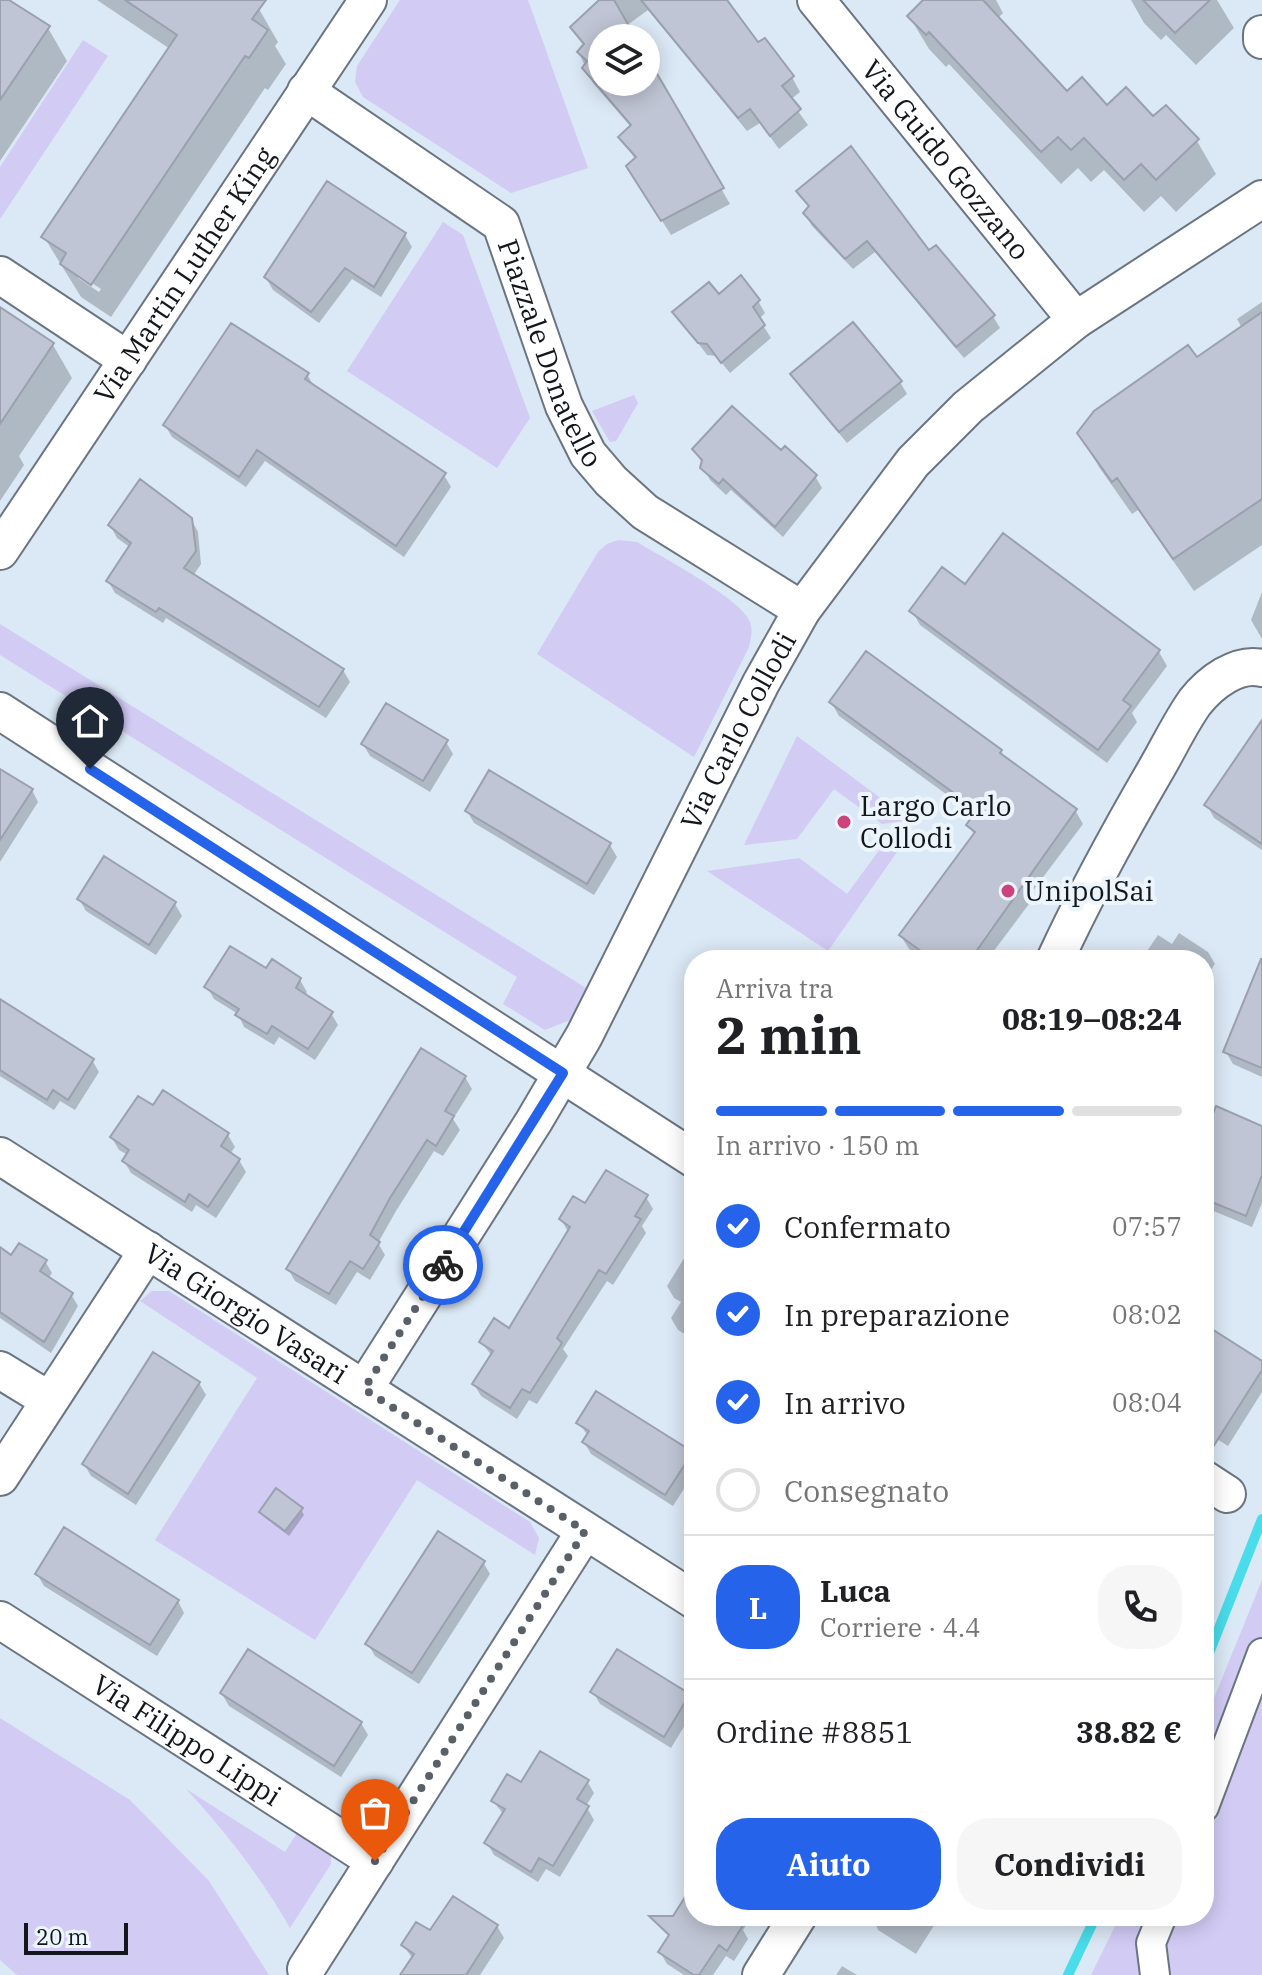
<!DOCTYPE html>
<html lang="it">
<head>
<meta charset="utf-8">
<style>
  body { margin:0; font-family:"IBM Plex Serif",serif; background:#f6f6f6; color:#202124; height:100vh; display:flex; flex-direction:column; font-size:30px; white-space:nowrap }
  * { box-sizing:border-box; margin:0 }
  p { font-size:26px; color:#757577 }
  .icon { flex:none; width:44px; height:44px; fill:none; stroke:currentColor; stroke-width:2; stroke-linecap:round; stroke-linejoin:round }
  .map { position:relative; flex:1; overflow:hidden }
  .panel { position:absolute; left:684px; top:950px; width:530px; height:976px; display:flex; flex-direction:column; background:#fff; border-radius:32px; box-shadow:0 4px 20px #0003 }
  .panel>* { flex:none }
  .fabs { position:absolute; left:588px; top:24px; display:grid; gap:16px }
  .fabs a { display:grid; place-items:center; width:72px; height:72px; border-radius:50%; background:#fff; box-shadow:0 4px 20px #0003; font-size:40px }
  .scale { position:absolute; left:24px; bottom:20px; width:104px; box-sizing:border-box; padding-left:8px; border:4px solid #13171c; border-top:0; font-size:22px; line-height:28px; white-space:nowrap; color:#13171c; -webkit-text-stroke:6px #edf5fc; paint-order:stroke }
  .pin { position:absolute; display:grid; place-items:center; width:68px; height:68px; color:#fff; margin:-82px -34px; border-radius:50% 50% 50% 0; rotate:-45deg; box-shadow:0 0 8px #0007 }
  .pin .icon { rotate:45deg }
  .courier { position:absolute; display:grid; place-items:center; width:80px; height:80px; margin:-40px; border:6px solid #2563eb; border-radius:50%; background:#fff; color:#222; box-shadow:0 2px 10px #0007 }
  .head em { font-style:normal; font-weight:700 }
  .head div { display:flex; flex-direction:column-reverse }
  .head { display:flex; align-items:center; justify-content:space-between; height:136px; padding:0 32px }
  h1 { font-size:52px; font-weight:700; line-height:60px }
  .bar { display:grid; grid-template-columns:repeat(4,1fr); gap:12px 8px; align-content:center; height:96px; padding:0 32px }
  .bar i { height:10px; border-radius:6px; background:#e0e0e0 }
  .bar .active { background:#2563eb }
  .bar p { grid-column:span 4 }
  .line { display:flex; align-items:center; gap:20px; padding:0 32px; border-top:2px solid #e0e0e0 }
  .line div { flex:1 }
  .round { display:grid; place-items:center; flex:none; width:84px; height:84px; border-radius:32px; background:#f6f6f6 }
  ol { padding:0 32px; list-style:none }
  li { display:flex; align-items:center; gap:24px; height:88px }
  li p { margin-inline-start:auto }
  li .icon { padding:8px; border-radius:50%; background:#2563eb; color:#fff; stroke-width:4 }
  li:last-child { color:#757577 }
  li i { width:44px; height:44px; border:4px solid #e0e0e0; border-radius:50% }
  .primary-button { display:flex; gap:16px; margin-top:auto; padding:16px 32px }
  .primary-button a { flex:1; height:92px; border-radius:32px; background:#2563eb; color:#fff; font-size:32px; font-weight:700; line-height:92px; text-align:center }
  .primary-button a+a { background:#f6f6f6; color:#202124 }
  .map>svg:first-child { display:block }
  .green { fill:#d2cbf4 }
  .shadow { fill:#0003; fill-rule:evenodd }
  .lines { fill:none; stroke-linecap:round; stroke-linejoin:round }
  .stream { stroke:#49dcea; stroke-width:10 }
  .building { fill:#bfc5d4; stroke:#9ba0af; stroke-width:2 }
  .pedestrian-casing { stroke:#6a7581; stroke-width:32 }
  .minor-casing { stroke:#6a7581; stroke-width:40 }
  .pedestrian { stroke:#fff; stroke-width:28 }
  .minor { stroke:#fff; stroke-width:36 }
  .done { stroke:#596068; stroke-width:8; stroke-dasharray:0 14.4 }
  .route { stroke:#2563eb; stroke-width:10 }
  .poi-dot { fill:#cd437b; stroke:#edf5fc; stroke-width:3 }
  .labels { text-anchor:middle; stroke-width:8; stroke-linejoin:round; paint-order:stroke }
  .street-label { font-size:28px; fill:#13171c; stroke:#edf5fc }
  .poi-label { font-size:28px; fill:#13171c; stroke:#edf5fc; text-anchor:start }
</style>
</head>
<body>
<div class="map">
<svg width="1262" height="1975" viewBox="0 0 1262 1975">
  <rect width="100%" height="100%" fill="#dbe8f5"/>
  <path class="green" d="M400,0H528L588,168L511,193L363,97L355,82L357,66Z
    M83,40L108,56L0,219V167Z
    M443,222L463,235L530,418L497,468L347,371Z
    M634,395L638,403L616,441L610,442L592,411Z
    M618,540L637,542C661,557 742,599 750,622C753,630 751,638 749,647L694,757L537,654L598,552L607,544Z
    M0,624L586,988L570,1020L545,1030L503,1004L517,977L0,655Z
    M797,736L910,820L882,824L834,789L797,839L744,845Z
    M904,842L828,951L707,871L799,858L847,894L883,845Z
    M152,1291H169L530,1522L539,1538L535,1555L417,1480L315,1640L155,1540L257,1378L140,1301Z
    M1262,1580V1975H1091L1120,1916H1204V1723Z
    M0,1718L130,1800L209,1881L269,1975H17L0,1960Z
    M186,1789L285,1852L299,1830L331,1853V1864L290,1928C261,1877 226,1832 186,1789Z"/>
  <path class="shadow" d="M97,0H246L259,9L278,42L275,46L286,64L268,90L265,88L111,317L81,297L44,237L170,49ZM78,274L101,289L99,292L78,278Z
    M600,0H728L732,6L730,8L758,45L792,77L800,92L790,100L808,125L779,149L760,123L747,131L648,10L626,26L634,38H602V82H646V59L730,204L671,235L637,181L636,160L620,138L631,127L593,83L579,53L585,46L573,27Z
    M922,0H996L1003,13L997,19L1067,94L1153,119L1197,141L1216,174L1176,212L1161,196L1144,212L1104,170L1091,182L1078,168L1061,184L949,64L946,67L929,49L909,16L923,3Z
    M1131,0H1217L1234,28L1196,65L1166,35L1161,40L1144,23Z
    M0,13L48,28L67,61L0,161Z
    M328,184L405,235L412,247L381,297L352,279L319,323L273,290L266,278Z
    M798,191L929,253L993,316L1000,328L964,358L875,252L853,269L812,226L805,214L810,209Z
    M719,297L758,301L765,313L759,319L771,338L730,373L716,356L707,355L675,312Z
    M1262,302V545L1194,591L1138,510L1132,514L1099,467L1080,434L1242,328L1237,319Z
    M0,310L53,345L72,378L19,456L24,465L0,501Z
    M307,374L314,387L444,475L451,487L404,557L265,461L246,487L172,437L165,425Z
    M793,374L900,382L907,394L847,443L800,386Z
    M695,449L781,453L815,476L822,488L783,537L731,490L726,495L710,480Z
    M191,519L198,532L201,564L193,576L343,670L350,682L326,718L166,618L163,623L115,593L108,581L131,548L117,538L110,525Z
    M965,587L1159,652L1167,666L1132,713L1137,722L1107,763L920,625L912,611Z
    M1262,592V639L1251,620Z
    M831,702L1001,751L1006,760L1075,810L1083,824L1029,896L1032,900L987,960H924L909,949L901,936L975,836L969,826L976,816L839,716Z
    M446,742L453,754L430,792L370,756L363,744Z
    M1262,757V850L1214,818L1207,805Z
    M0,772L32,790L38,802L0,862Z
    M467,811L610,845L617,857L594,895L474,823Z
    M79,899L175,904L182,916L156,955L86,911Z
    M1179,933L1208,952L1215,964L1204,980V960H1141L1158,935L1172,944Z
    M267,971L300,980L307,992L304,996L331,1013L338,1025L315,1060L279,1037L274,1045L244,1027L238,1014L214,999L207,987Z
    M1262,973V1077L1233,1064L1226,1052Z
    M0,1002L92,1060L99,1072L75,1110L60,1101L54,1110L0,1076Z
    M465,1077L472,1089L453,1119L460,1130L443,1156L434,1151L396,1211L378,1243L385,1255L370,1280L357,1272L336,1305L295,1281L288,1269Z
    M154,1108L228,1135L235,1147L230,1154L239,1160L246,1172L216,1218L196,1205L192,1212L131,1173L124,1161L128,1155L119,1150L112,1138Z
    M1204,1117L1212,1121L1262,1128V1203L1252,1227L1204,1207Z
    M646,1197L653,1209L642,1226L646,1233L613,1285L607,1281L563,1349L568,1356L537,1404L529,1400L517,1419L481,1396L474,1384L492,1356L481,1342L510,1330L568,1232L561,1219L586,1206Z
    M691,1247L694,1249V1340L678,1330L671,1318L681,1302L674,1298L667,1286Z
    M0,1250L12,1258L45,1261L52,1273L48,1279L71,1294L78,1306L51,1353L0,1318Z
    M1204,1327L1262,1364V1392L1228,1446L1204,1431Z
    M199,1383L206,1395L136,1505L91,1476L84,1464Z
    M579,1423L692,1454L694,1473L673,1506L591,1454L584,1442L588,1436Z
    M301,1509L304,1515L289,1536L264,1517L261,1512Z
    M483,1562L490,1574L419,1684L375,1656L368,1644Z
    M37,1574L178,1601L184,1613L157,1656L44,1586Z
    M593,1692L688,1695L694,1710L671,1748L600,1704Z
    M222,1694L361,1723L368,1735L341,1777L229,1706Z
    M587,1781L594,1793L586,1806L594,1820L560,1877L546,1869L538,1882L494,1855L487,1843L504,1815L493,1801L522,1785Z
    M694,1886V1916H752L743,1930L748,1939L734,1961L726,1956L713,1975H684L667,1964L660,1952Z
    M873,1916H940L916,1954L878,1930Z
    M497,1926L504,1938L480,1975H403L413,1959L403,1945L430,1933Z
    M842,1966L857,1975H836Z"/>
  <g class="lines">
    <path class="stream" d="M1204,1666L1262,1519
      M1068,1975L1096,1916"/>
  </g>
  <path class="building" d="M0,0H9L50,26L0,100Z
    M125,0H266L252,19L268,30L249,58L245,56L91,285L60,264L66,253L41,237L177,35Z
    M599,0H614L636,38H602V82H646V55L724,188L661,221L626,166L636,157L618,137L631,125L582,68L587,61L577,52L584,44L570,27Z
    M641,0H727L758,42L765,38L794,76L782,86L801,109L770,136L750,109L738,118Z
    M923,0H983L1067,91L1082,77L1107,105L1126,87L1153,116L1166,105L1199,139L1156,180L1141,164L1124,180L1084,138L1071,150L1058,137L1041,152L929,32L926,35L907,16Z
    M1143,0H1210L1175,33Z
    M851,146L929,250L936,245L995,315L956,347L867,241L845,259L803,213L809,206L796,191Z
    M327,181L406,233L374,287L345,268L311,312L264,277Z
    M741,275L760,300L753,307L765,325L721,363L707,344L698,343L672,312L709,282L719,294Z
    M0,307L54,343L0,424Z
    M1262,312V499L1173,559L1117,478L1112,482L1077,433L1094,411L1188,345L1197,357Z
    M853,322L902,381L839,432L790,374Z
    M231,323L309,373L305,379L446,473L396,546L257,450L239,477L163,425Z
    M732,406L781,450L785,446L817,475L775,527L723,479L719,484L700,468L702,460L692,449Z
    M140,479L192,518L196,551L184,568L344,669L319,707L159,608L156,612L106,581L131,543L108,525Z
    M1003,533L1160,650L1123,700L1131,706L1098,750L909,611L942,567L965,584Z
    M866,651L1002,750L1000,753L1077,809L970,960H933L899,935L975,832L966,825L977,810L829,702Z
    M386,703L448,740L423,781L361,744Z
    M1262,720V844L1204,805Z
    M0,769L33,789L0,840Z
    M489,770L611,843L587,884L465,811Z
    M104,856L176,902L149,945L77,899Z
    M230,946L266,968L272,959L301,978L296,988L333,1012L308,1049L272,1026L267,1034L235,1015L239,1009L204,987Z
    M1261,959H1262V1068L1223,1052Z
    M0,999L94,1059L68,1100L53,1090L47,1100L0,1070Z
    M421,1048L466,1076L445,1111L454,1116L436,1146L427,1140L390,1198L370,1235L380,1242L363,1269L350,1261L329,1294L286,1269Z
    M163,1090L229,1133L221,1146L240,1159L208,1207L189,1194L185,1202L122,1161L129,1150L110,1137L138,1096L153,1105Z
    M1216,1106L1262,1126V1175L1246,1216L1204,1199V1115L1211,1119Z
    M606,1170L648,1195L635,1216L641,1219L606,1274L599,1270L557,1338L562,1343L530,1393L522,1389L510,1408L472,1384L493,1351L479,1342L494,1318L509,1328L570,1227L559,1219L573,1196L585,1203Z
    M19,1243L47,1260L40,1271L73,1293L44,1342L0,1312V1247L11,1255Z
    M1204,1324L1262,1361V1370L1206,1458H1204Z
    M153,1352L200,1382L128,1494L82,1464Z
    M596,1391L693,1452L665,1495L582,1442L589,1431L576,1423Z
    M276,1488L303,1508L285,1531L259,1512Z
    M64,1527L179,1600L150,1645L35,1574Z
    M438,1531L485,1561L412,1673L365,1644Z
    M248,1649L362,1722L334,1766L220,1693Z
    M617,1649L690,1694L664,1737L590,1692Z
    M540,1751L589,1780L577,1799L589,1806L553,1866L539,1858L531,1872L484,1843L505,1809L491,1801L507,1774L521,1782Z
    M694,1883V1916H737L735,1920L743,1925L727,1951L719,1945L699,1975H694L658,1952L669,1935L649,1916H673Z
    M453,1896L498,1925L466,1975H400L414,1954L401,1945L416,1922L430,1930Z"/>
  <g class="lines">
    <g class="pedestrian-casing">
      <path id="pedestrian" d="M1204,1807L1262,1653
        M1155,1975L1151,1943L1162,1916"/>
    </g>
    <g class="minor-casing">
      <g id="minor">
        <path id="s1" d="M816,0L1076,320"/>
        <path d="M1262,34V40"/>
        <path id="s2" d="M306,91L501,224L564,406L588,454L611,481L645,512L802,610"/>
        <path d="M0,275L128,360"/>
        <path id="s3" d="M0,551L368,0"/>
        <path d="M0,711L694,1159"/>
        <path d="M1055,960C1085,895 1119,833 1155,771C1168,749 1180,723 1195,702C1210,683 1237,662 1262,668"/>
        <path id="s4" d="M0,1156L694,1600"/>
        <path d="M0,1370L49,1400"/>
        <path id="s5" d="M364,1389L534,1121L584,1036L761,683L802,610L913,462L968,407L1076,320L1262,199"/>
        <path d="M0,1477L148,1250"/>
        <path d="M1204,1479L1227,1494"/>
        <path id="s6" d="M0,1620L375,1861"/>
        <path d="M306,1969L585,1531"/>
        <path d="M761,1975L798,1916"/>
      </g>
    </g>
    <use href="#pedestrian" class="pedestrian"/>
    <use href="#minor" class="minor"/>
  </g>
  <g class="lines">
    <path class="done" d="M375,1861L585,1531L364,1389L443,1265"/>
    <path class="route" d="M90,769L563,1073L443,1265"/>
  </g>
  <g class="poi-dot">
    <circle cx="844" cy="822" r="8"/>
    <circle cx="1008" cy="891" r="8"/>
  </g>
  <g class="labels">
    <g class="street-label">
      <text dy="10" stroke="none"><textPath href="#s1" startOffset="206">Via Guido Gozzano</textPath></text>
      <text dy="10" stroke="none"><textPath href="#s3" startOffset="332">Via Martin Luther King</textPath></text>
      <text dy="10" stroke="none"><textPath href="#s2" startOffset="374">Piazzale Donatello</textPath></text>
      <text dy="10" stroke="none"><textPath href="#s5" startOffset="758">Via Carlo Collodi</textPath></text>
      <text dy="10" stroke="none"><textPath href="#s4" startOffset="292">Via Giorgio Vasari</textPath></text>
      <text dy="10" stroke="none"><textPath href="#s6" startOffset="222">Via Filippo Lippi</textPath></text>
    </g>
    <g class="poi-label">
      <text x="860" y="816">Largo Carlo<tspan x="860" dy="32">Collodi</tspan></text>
      <text x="1024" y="901">UnipolSai</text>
    </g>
  </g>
</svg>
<div class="fabs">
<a><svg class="icon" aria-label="layers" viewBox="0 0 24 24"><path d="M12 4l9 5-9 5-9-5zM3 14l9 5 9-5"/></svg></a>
</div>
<div class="scale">20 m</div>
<div class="pin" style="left:375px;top:1861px;background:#ea580c"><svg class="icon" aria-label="bag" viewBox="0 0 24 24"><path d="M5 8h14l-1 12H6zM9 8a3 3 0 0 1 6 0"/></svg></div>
<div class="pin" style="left:90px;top:769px;background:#1f2937"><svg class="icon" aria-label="home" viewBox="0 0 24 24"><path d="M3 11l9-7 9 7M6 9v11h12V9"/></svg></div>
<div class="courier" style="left:443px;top:1265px"><svg class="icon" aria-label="bike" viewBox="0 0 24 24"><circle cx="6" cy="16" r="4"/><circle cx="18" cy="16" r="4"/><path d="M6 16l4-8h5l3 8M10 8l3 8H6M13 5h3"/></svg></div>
<section class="panel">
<div class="head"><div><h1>2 min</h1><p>Arriva tra</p></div><em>08:19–08:24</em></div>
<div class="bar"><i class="active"></i><i class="active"></i><i class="active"></i><i></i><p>In arrivo · 150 m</p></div>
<ol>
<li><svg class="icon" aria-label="check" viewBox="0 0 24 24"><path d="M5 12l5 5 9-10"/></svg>Confermato<p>07:57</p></li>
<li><svg class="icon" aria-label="check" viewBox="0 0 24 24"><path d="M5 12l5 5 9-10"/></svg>In preparazione<p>08:02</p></li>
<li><svg class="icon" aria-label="check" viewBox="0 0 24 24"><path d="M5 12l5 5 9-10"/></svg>In arrivo<p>08:04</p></li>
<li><i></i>Consegnato</li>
</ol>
<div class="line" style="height:144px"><b class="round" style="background:#2563eb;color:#fff">L</b><div><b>Luca</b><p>Corriere · 4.4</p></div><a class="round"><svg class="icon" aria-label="phone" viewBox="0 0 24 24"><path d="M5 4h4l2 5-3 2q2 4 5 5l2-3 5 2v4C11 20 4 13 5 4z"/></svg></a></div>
<div class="line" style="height:104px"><div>Ordine #8851</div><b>38.82 €</b></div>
<div class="primary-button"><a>Aiuto</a><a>Condividi</a></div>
</section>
</div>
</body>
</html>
